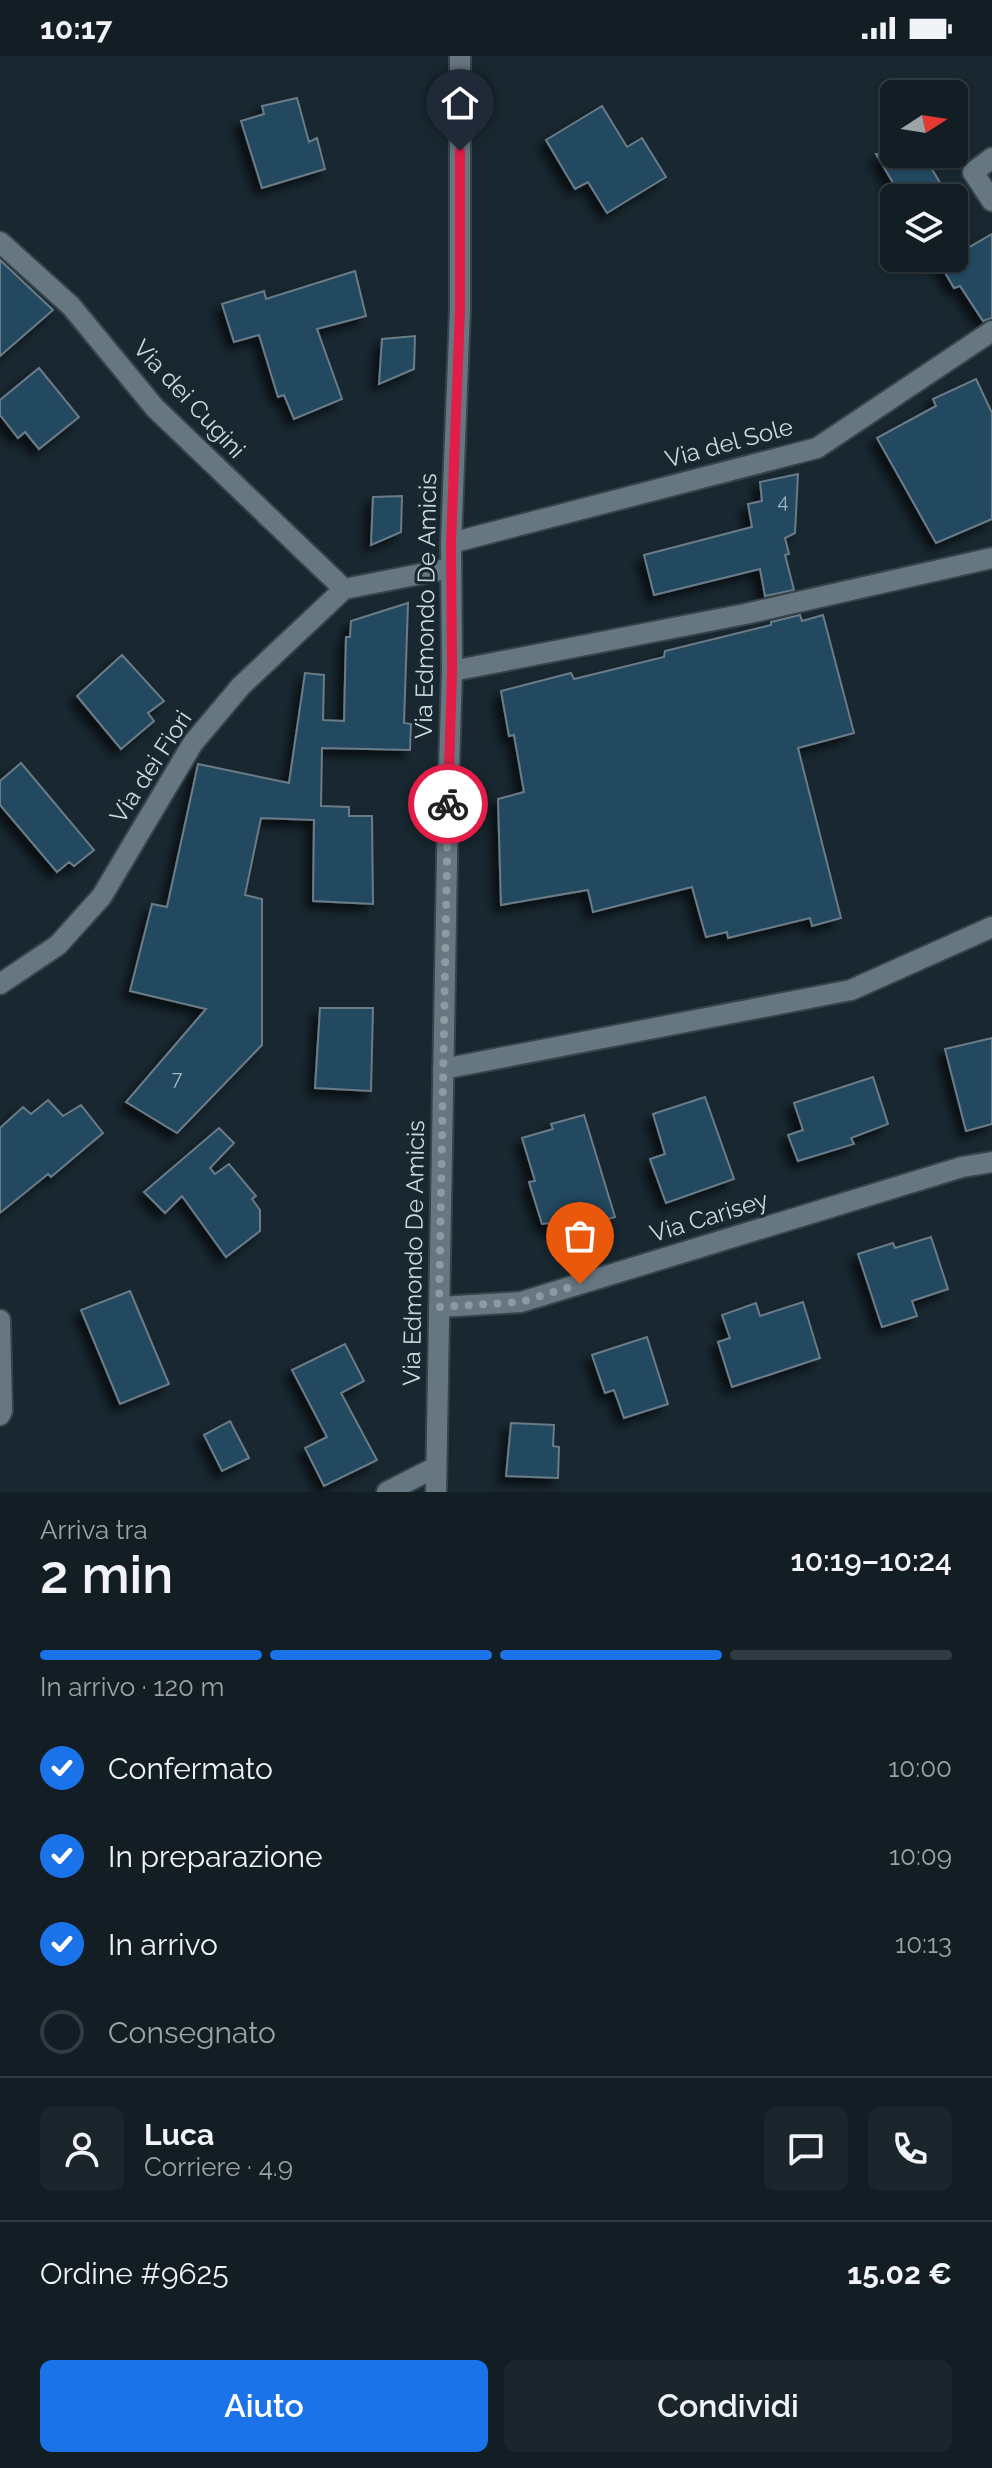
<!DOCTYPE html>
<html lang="it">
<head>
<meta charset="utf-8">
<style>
  body { margin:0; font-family:Raleway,sans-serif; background:#1b262c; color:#f1f3f6; height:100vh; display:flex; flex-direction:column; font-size:30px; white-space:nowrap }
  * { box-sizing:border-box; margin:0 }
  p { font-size:26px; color:#9ca2a6 }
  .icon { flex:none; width:44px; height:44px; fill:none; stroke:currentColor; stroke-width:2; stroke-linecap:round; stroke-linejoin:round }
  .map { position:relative; height:1436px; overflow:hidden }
  .details { display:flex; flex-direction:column; background:#121d24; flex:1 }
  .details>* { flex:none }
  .needle { width:52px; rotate:78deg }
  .fabs { position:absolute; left:880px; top:24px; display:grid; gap:16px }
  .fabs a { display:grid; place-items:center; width:88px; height:88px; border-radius:12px; background:#121d24; box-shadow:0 2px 6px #0004,0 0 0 2px #313b41; font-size:40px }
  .pin { position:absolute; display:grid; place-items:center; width:68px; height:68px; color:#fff; margin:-82px -34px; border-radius:50% 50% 50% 0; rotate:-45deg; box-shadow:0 0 8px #0007 }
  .pin .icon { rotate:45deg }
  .courier { position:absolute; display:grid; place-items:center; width:80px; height:80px; margin:-40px; border:6px solid #e11d48; border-radius:50%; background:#fff; color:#222; box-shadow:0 2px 10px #0007 }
  .head em { font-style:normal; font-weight:600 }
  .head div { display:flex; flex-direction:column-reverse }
  .head { display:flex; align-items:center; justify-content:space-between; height:136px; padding:0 40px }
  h1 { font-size:52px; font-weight:600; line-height:60px }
  .bar { display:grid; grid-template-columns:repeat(4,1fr); gap:12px 8px; align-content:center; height:96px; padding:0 40px }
  .bar i { height:10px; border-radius:6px; background:#313b41 }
  .bar .active { background:#1a73e8 }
  .bar p { grid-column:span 4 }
  .line { display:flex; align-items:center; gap:20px; padding:0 40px; border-top:2px solid #313b41 }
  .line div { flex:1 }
  .round { display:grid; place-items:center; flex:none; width:84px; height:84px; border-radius:12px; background:#1b262c }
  ol { padding:0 40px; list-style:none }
  li { display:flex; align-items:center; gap:24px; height:88px }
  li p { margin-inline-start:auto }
  li .icon { padding:8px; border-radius:50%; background:#1a73e8; color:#fff; stroke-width:4 }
  li:last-child { color:#9ca2a6 }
  li i { width:44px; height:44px; border:4px solid #313b41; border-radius:50% }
  .button { display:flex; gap:16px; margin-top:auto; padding:16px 40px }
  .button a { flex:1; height:92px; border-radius:12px; background:#1a73e8; color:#fff; font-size:32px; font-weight:600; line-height:92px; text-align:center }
  .button a+a { background:#1b262c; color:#f1f3f6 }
  .status { display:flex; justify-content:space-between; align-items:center; height:56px; padding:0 40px; background:#121d24; direction:ltr }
  .status svg { height:22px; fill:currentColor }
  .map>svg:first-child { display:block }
  .building { fill:#23485e; stroke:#6b7b87; stroke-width:2; filter:url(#shadow) }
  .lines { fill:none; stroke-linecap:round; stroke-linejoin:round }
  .minor-casing { stroke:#38444b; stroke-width:24 }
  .minor { stroke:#677782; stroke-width:20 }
  .done { stroke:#8e9aa1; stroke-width:8; stroke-dasharray:0 14.4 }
  .route { stroke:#e11d48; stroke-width:10 }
  .labels { text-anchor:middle; stroke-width:6; stroke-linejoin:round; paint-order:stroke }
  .number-label { font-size:20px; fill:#a3b4be }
  .street-label { font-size:24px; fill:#ced8de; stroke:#182730 }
</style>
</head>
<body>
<div class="status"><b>10:17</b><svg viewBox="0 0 49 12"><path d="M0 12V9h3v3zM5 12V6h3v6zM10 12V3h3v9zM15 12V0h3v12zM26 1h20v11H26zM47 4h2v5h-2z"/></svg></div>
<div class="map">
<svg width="992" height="1436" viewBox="0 0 992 1436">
  <defs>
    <filter id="shadow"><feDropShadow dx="-7" dy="7" stdDeviation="4" flood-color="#0009"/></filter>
  </defs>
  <rect width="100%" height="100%" fill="#182730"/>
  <path class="building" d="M297,42L309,86L317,82L325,113L262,132L241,65L264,58L262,50Z
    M602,50L627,91L642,82L666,121L607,157L588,126L575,133L546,84Z
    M876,98H923L949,142H902Z
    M992,178V262L983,265L960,230L954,232L940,208Z
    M0,204L53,254L0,300Z
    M355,215L366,260L317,273L342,343L294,363L284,339L278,341L259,279L234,286L222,248L264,235L266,243Z
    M415,280L414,313L379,328L382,283Z
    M39,312L79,361L39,393L25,376L18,382L0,359V344Z
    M976,323L992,357V463L936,487L877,382L936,350L933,343Z
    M798,418L795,477L785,482L789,498L785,499L794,534L765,540L760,513L654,539L644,499L752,471L748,448L762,445L760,426Z
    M402,440L401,476L371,489L373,441Z
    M408,547L404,667L411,668L410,694L322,692L321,750L349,751V760H372L373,848L313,845L314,764L261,762L245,839L262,843V989L177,1077L126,1046L206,953L130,935L152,848L167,851L198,708L289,727L305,617L324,619L323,664L344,665L346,581H350L351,565Z
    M800,559L802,565L823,559L854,677L798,692L841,862L812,870L810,862L728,882L727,876L706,881L692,831L593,856L588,834L501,849L498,743L524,736L514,679L509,680L501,635L571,617L574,623L664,601L665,595L771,569V566Z
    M122,599L164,645L148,657L154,665L121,693L77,640Z
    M21,707L94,794L74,810L69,806L57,816L0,749V725Z
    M320,952H373L371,1035L315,1032Z
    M992,982V1068L966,1075L945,993Z
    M873,1021L888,1068L851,1082L854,1088L798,1105L788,1079L803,1074L794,1047Z
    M705,1041L734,1123L666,1147L650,1103L665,1098L653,1058Z
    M48,1044L63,1060L81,1049L103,1077L51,1121L48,1118L0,1157V1072L23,1051L31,1058Z
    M584,1059L615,1161L583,1170L581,1166L552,1175L549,1167L542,1168L529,1126L535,1125L522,1082L553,1073L551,1068Z
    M219,1072L234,1087L210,1112L215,1118L229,1108L256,1140L252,1143L260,1154V1175L226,1201L182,1140L165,1157L144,1136Z
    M931,1181L948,1233L912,1245L917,1260L882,1271L858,1198L893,1187L895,1192Z
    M130,1235L169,1328L120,1348L81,1254Z
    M803,1246L820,1302L732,1331L718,1286L730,1282L722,1259L756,1247L760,1260Z
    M647,1281L668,1348L624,1362L614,1334L605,1337L592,1299Z
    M345,1288L364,1325L341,1337L377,1404L324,1430L305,1392L327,1381L292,1314Z
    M230,1365L249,1402L222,1415L204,1379Z
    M511,1367L554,1369L553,1390L559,1391L558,1422L506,1420Z"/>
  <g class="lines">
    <g class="minor-casing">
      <path id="minor" d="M992,102L973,116L992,145
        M0,186L71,250L155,352L344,533
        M451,487L817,392L992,275
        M452,615L745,558L992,502
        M0,928L58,889L102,840L193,687L241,630L344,533L451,512
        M443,1013L851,934L992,871
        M439,1251L521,1246L962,1111L992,1106
        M0,1264L2,1355L0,1359
        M387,1436L436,1411
        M436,1436L448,745L452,615L451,487L460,253V0"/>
    </g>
    <use href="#minor" class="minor"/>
  </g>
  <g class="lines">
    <path class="done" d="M448,748L439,1251L521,1246L580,1228"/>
    <path class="route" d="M448,748L452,615L451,487L460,253V95"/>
  </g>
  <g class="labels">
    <g class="number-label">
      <text x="783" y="452">4</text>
      <text x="177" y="1029">7</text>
    </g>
    <g class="street-label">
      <text transform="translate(189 343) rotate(47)" y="8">Via dei Cugini</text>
      <text transform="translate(729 387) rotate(-15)" y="8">Via del Sole</text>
      <text transform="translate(426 550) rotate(-89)" y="8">Via Edmondo De Amicis</text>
      <text transform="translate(151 711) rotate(-57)" y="8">Via dei Fiori</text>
      <text transform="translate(709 1161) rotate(-17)" y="8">Via Carisey</text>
      <text transform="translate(414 1197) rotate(-89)" y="8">Via Edmondo De Amicis</text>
    </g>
  </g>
</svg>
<div class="fabs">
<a><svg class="needle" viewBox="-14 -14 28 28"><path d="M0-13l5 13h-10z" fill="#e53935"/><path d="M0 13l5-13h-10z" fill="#9ca2a6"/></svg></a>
<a><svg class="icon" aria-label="layers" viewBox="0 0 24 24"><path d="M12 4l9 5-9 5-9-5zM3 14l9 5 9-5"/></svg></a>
</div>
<div class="pin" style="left:580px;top:1228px;background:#ea580c"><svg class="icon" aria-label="bag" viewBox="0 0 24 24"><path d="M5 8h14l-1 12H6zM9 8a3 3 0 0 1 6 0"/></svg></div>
<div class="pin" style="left:460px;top:95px;background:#1f2937"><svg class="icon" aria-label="home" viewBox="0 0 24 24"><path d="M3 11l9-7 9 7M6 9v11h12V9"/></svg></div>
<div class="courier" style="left:448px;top:748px"><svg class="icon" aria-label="bike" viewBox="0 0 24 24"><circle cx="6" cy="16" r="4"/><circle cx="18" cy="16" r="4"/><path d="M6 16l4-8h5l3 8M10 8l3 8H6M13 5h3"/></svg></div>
</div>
<section class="details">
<div class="head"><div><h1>2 min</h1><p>Arriva tra</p></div><em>10:19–10:24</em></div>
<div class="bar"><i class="active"></i><i class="active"></i><i class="active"></i><i></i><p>In arrivo · 120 m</p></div>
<ol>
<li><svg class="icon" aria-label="check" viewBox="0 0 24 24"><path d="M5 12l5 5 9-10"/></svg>Confermato<p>10:00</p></li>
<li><svg class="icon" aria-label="check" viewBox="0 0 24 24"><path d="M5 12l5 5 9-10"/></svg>In preparazione<p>10:09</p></li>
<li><svg class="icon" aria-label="check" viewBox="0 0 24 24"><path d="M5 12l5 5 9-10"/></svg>In arrivo<p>10:13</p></li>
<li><i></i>Consegnato</li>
</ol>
<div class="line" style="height:144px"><a class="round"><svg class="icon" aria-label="person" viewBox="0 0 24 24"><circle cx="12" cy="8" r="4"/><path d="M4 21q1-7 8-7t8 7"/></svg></a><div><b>Luca</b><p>Corriere · 4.9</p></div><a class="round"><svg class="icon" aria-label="chat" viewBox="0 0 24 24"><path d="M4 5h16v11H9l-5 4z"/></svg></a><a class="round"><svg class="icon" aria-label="phone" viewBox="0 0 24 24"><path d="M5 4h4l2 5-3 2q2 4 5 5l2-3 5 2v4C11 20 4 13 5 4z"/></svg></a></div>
<div class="line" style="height:104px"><div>Ordine #9625</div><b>15.02 €</b></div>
<div class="button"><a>Aiuto</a><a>Condividi</a></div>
</section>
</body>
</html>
